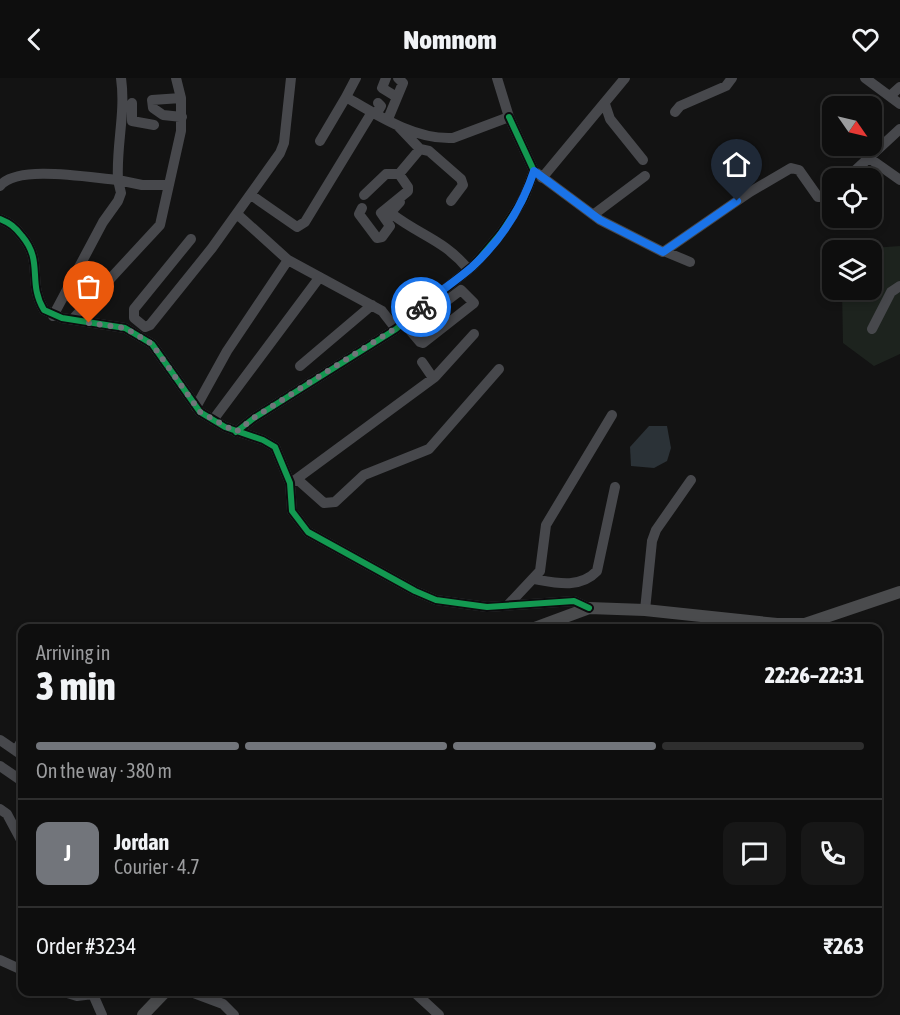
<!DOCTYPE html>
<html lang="en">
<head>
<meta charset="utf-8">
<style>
  body { margin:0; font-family:"Asap Condensed",sans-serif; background:#171717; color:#f1f3f6; height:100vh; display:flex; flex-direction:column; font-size:22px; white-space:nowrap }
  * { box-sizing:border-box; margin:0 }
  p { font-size:20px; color:#9b9c9e }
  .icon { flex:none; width:33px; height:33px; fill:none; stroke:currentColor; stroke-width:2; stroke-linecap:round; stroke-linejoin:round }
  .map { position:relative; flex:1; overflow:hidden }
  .details { position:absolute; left:18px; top:546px; width:864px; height:372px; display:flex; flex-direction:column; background:#0e0e0e; border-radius:12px; box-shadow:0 3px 9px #0003,0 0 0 2px #2e2e2e }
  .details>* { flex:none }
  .needle { width:39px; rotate:124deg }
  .fabs { position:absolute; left:822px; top:18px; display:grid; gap:12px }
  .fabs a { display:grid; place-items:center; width:60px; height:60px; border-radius:12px; background:#0e0e0e; box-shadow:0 3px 9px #0003,0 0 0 2px #2e2e2e; font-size:30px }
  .pin { position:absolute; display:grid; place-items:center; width:51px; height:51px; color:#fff; margin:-62px -26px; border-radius:50% 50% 50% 0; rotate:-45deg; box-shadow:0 0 6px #0007 }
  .pin .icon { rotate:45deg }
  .courier { position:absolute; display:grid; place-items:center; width:60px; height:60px; margin:-30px; border:4px solid #1a73e8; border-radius:50%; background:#fff; color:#222; box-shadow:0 2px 8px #0007 }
  .overview em { font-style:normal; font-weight:800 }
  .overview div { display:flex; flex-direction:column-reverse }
  .overview { display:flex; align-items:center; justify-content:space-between; height:102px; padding:0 18px }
  h1 { font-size:39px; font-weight:800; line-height:45px }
  .bar { display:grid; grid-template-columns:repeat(4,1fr); gap:9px 6px; align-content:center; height:72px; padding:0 18px }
  .bar i { height:8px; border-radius:4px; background:#2e2e2e }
  .bar .active { background:#72757b }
  .bar p { grid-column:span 4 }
  .line { display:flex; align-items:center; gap:15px; padding:0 18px; border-top:2px solid #2e2e2e }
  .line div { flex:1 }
  .round { display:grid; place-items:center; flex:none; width:63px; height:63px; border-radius:12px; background:#171717 }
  header { display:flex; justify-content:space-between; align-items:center; height:78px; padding:0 18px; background:#0e0e0e; font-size:27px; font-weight:800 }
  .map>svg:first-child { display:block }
  .green { fill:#1d231e }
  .water { fill:#2b3237 }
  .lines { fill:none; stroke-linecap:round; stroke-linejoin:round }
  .minor { stroke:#47484c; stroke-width:10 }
  .major { stroke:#4a4b4d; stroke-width:12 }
  .cycleway-casing { stroke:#0d0d0f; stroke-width:10 }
  .cycleway { stroke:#139951; stroke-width:6 }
  .done { stroke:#72757b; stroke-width:6; stroke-dasharray:0 10.8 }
  .route { stroke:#1a73e8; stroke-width:8 }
</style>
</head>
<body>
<header><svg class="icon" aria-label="back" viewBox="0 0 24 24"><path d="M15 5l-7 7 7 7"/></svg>Nomnom<svg class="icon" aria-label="heart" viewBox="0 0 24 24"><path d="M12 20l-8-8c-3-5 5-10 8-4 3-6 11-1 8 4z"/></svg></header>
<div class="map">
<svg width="900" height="937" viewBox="0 0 900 937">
  <rect width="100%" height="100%" fill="#131313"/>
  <path class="green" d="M900,168V276L874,288L843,265L842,212H872V172H845Z"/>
  <path class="water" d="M649,348H667L671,370L667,383L654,390L631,388L630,369Z"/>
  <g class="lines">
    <path class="minor" d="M121,0C126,35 116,67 118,102L142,107H167
      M356,0L346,19C377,37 415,62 453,60L509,39L497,0
      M386,0L382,10L395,18
      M865,0L900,26
      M890,18L900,9
      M181,20L152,22L153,30L163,37L182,39
      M132,25V43L154,47
      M605,26L610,41L643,82
      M675,34L680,28L726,8L732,0
      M376,36L381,28L378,25
      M388,41L403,5L398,0
      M399,49L420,71L429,73L461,101L463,107L451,123
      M320,63L346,19
      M869,80L900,102
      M534,93L600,142L663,174L750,114L791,90L799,92L818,119H828L832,114
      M542,100L625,0
      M847,100L900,51
      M0,108C17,86 91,100 118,102L121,115L118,123L103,144L53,238
      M251,117L297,149L305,144L372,34
      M364,117L386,96H399
      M400,124L392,133V136C421,158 444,162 468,191
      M362,130L359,136L377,160L382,159L390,148L381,135L408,113V109L399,96L420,71
      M237,136L288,182L382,233L396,251
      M593,137L645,98
      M0,141C10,145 15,149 22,158C44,184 27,204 44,232L62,240L125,250L152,266L200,334L225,349L263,362L275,369L290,405L292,433L308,454L415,513L436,522L487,529L574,523L589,530
      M191,161L134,231V240L145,249L150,247L212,170L280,75L284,65L291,0
      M666,174L690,184
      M72,242L160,147L181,53V20L176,0
      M403,244L420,264L423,265L474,225L461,212L409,251
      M872,251L891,214L900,208
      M422,284L433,300
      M300,288L372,227
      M196,329L227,273L288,182
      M213,342L319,200
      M236,354L254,340L396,251L473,188L501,155L524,120L534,93L509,39
      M297,401L324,425L335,424L364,397L429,371L499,291
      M291,405L435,299L474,256
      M534,501C556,505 580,511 597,493L615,409
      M508,527L540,493L546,447L612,337
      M645,532L652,463L656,452L691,402
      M0,662L22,677
      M16,673L22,662
      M0,688L22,703
      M0,731L7,736L22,764
      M0,882L22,892
      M64,914L77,918L93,916
      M92,914L102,937
      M191,914L223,926L234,937
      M414,914L439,937"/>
    <path class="major" d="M535,550L589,530L645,532L777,546H805L900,514
      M143,937L165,914"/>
    <g class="cycleway-casing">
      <path id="cycleway" d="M0,141C10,145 15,149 22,158C44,184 27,204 44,232L62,240L125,250L152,266L200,334L225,349L263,362L275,369L290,405L292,433L308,454L415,513L436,522L487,529L574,523L589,530
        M236,354L254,340L396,251L473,188L501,155L524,120L534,93L509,39"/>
    </g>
    <use href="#cycleway" class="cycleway"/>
  </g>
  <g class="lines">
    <path class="done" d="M89,245L125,250L152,266L200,334L236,354L255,339L396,250L421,229"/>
    <path class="route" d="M421,229C437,215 456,203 472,189C500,163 522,129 534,93L600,142L663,174L737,123"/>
  </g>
</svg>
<div class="fabs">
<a><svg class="needle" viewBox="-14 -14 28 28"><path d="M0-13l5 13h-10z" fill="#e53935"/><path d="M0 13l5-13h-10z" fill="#9b9c9e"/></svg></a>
<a><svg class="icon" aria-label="locate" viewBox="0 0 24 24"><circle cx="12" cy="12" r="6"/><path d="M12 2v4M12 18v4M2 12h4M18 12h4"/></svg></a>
<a><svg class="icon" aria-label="layers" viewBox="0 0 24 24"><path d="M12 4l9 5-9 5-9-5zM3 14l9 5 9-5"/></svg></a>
</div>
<div class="pin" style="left:89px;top:245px;background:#ea580c"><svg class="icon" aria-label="bag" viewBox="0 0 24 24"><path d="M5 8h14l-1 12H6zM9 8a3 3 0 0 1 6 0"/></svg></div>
<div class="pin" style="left:737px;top:123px;background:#1f2937"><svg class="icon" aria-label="home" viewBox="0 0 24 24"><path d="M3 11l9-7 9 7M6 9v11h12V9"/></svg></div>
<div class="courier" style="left:421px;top:229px"><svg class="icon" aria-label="bike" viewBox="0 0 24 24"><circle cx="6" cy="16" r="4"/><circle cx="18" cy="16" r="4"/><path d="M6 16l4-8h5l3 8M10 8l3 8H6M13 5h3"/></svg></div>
<section class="details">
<div class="overview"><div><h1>3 min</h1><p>Arriving in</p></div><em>22:26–22:31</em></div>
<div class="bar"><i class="active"></i><i class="active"></i><i class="active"></i><i></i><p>On the way · 380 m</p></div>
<div class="line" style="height:108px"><b class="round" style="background:#72757b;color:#fff">J</b><div><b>Jordan</b><p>Courier · 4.7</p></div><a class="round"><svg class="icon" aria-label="chat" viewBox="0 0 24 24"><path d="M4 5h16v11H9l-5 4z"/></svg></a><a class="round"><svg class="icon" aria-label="phone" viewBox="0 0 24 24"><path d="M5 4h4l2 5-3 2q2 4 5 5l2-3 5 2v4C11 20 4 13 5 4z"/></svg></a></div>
<div class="line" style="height:78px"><div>Order #3234</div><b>₹263</b></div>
</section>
</div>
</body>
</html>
